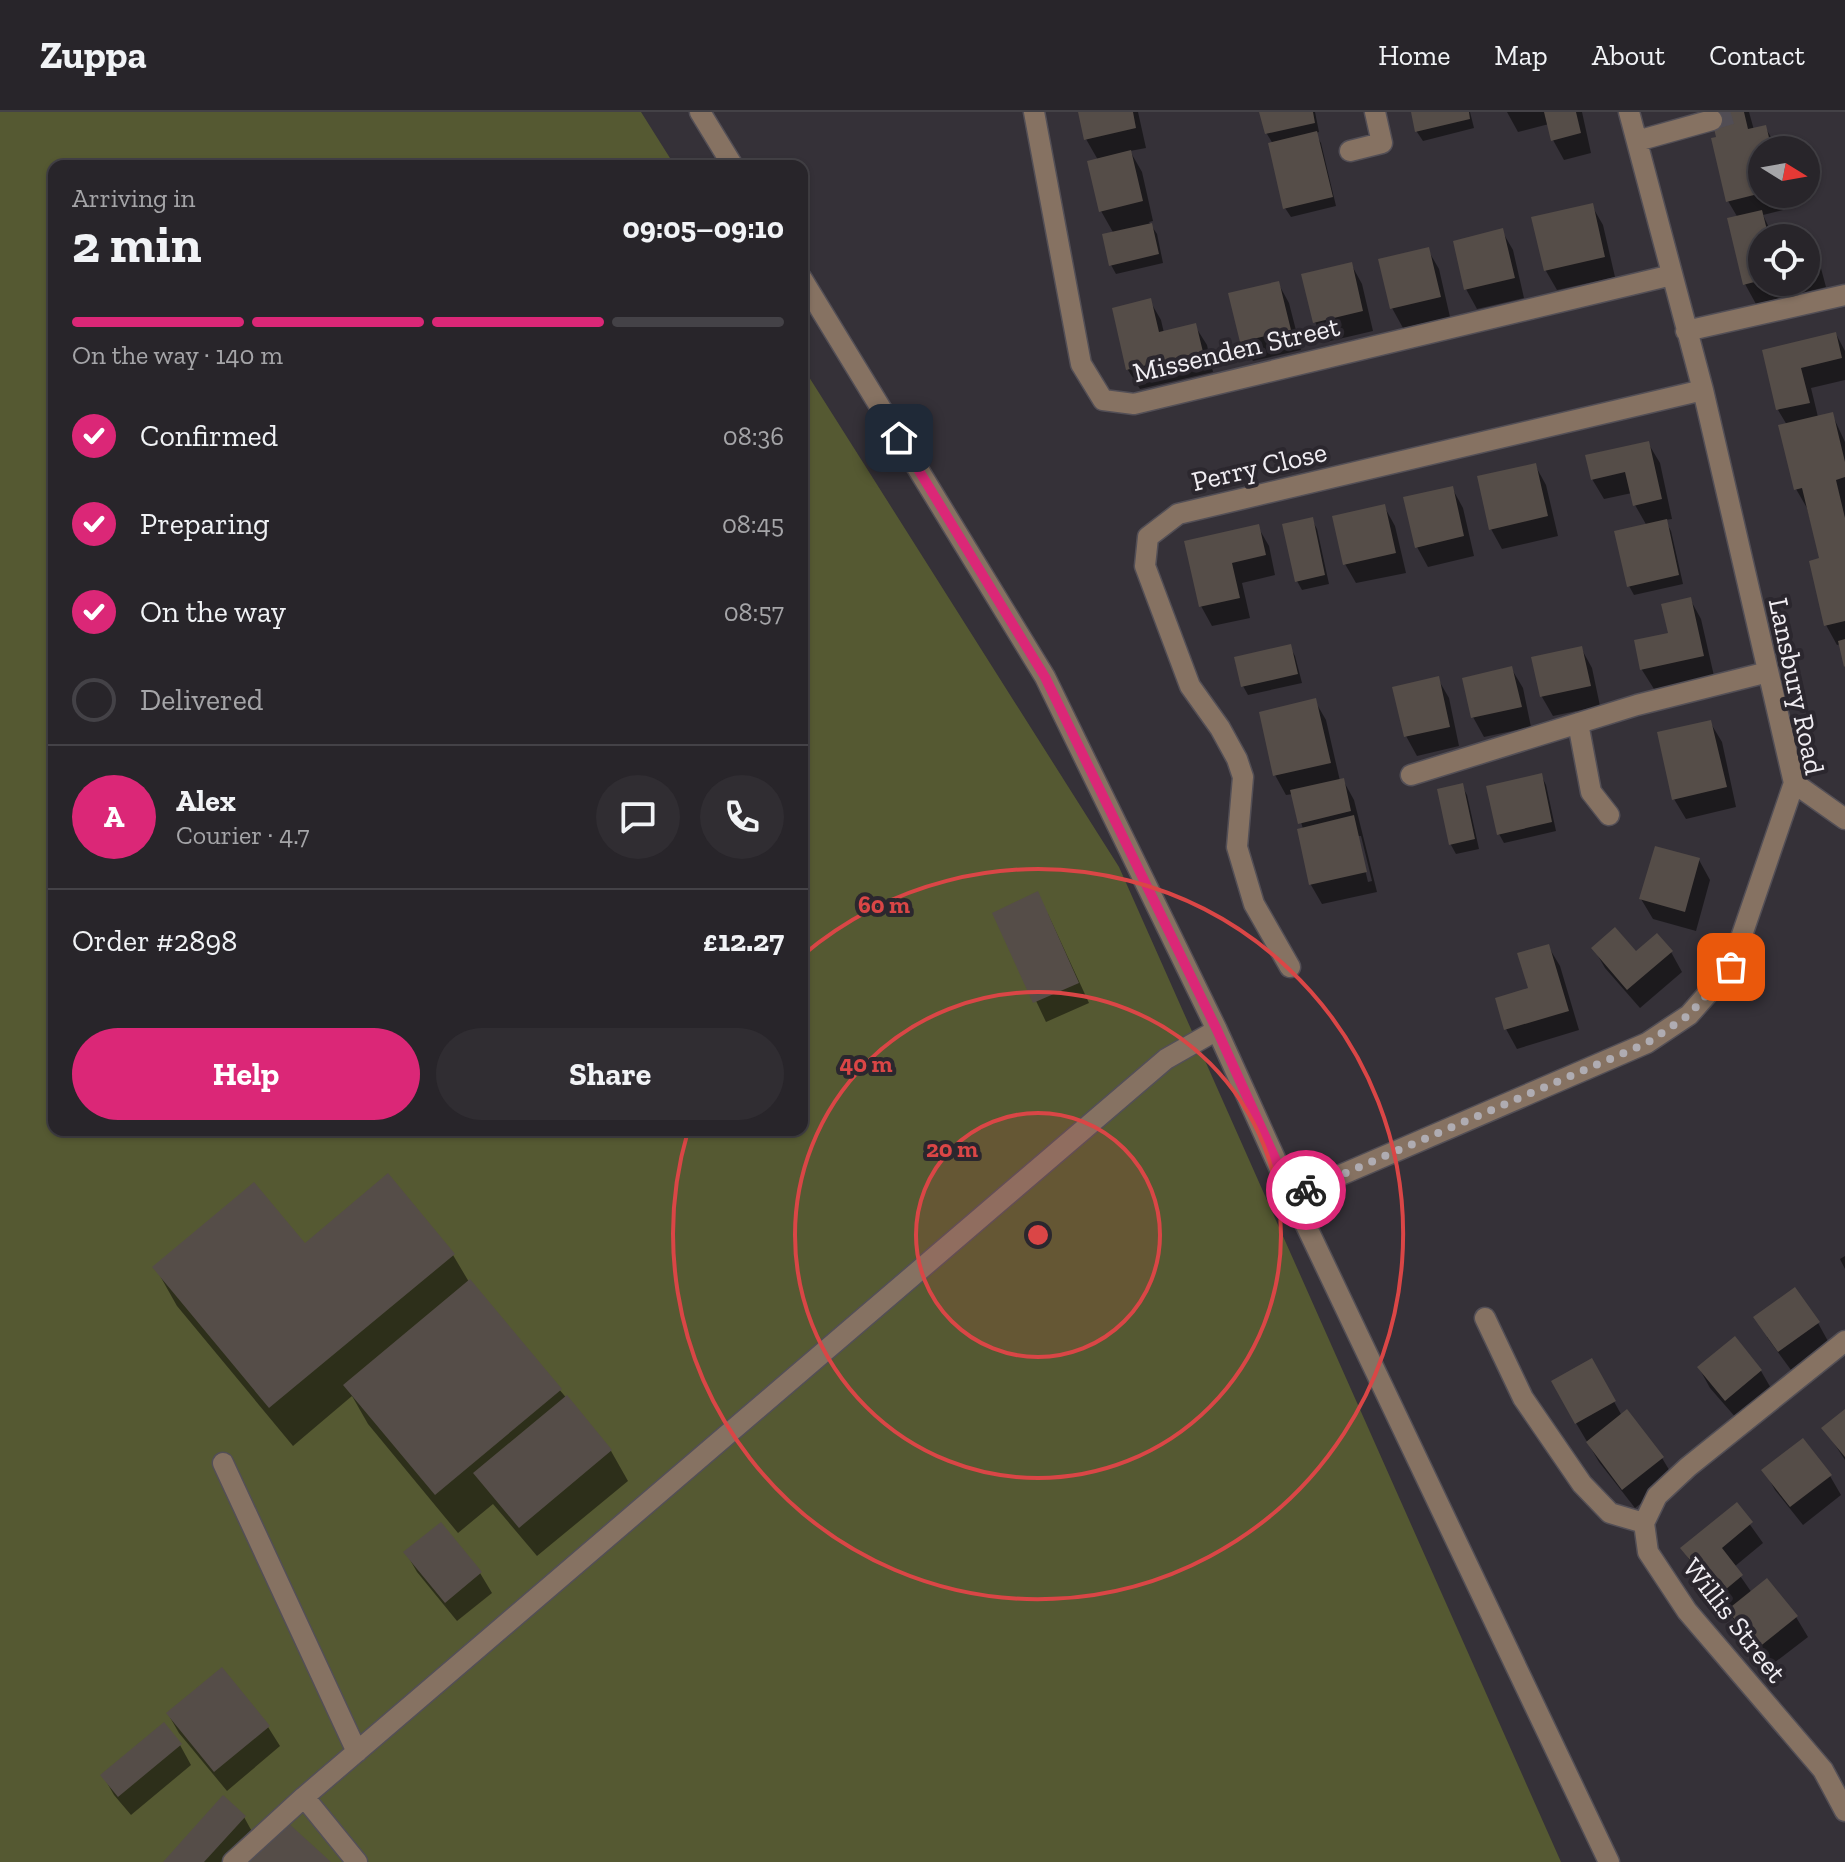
<!DOCTYPE html>
<html lang="en">
<head>
<meta charset="utf-8">
<style>
  body { margin:0; font-family:"Zilla Slab",serif; background:#302d32; color:#f1f3f6; height:100vh; display:flex; flex-direction:column; font-size:30px; white-space:nowrap }
  * { box-sizing:border-box; margin:0 }
  p { font-size:26px; color:#a5a5a8 }
  .icon { flex:none; width:44px; height:44px; fill:none; stroke:currentColor; stroke-width:2; stroke-linecap:round; stroke-linejoin:round }
  .map { position:relative; flex:1; overflow:hidden }
  .details { position:absolute; left:48px; top:48px; width:760px; height:976px; display:flex; flex-direction:column; background:#28252a; border-radius:16px; box-shadow:0 2px 6px #0004,0 0 0 2px #444247 }
  .details>* { flex:none }
  .needle { width:52px; rotate:101deg }
  .fabs { position:absolute; left:1748px; top:24px; display:grid; gap:16px }
  .fabs a { display:grid; place-items:center; width:72px; height:72px; border-radius:50%; background:#28252a; box-shadow:0 2px 6px #0004,0 0 0 2px #444247; font-size:40px }
  .pin { position:absolute; display:grid; place-items:center; width:68px; height:68px; color:#fff; margin:-34px; border-radius:16px; box-shadow:0 4px 12px #0006 }
  .courier { position:absolute; display:grid; place-items:center; width:80px; height:80px; margin:-40px; border:6px solid #db2777; border-radius:50%; background:#fff; color:#222; box-shadow:0 2px 10px #0007 }
  .headline em { font-style:normal; font-weight:700 }
  .headline div { display:flex; flex-direction:column-reverse }
  .headline { display:flex; align-items:center; justify-content:space-between; height:136px; padding:0 24px }
  h1 { font-size:52px; font-weight:700; line-height:60px }
  .bar { display:grid; grid-template-columns:repeat(4,1fr); gap:12px 8px; align-content:center; height:96px; padding:0 24px }
  .bar i { height:10px; border-radius:6px; background:#444247 }
  .bar .selected { background:#db2777 }
  .bar p { grid-column:span 4 }
  .line { display:flex; align-items:center; gap:20px; padding:0 24px; border-top:2px solid #444247 }
  .line div { flex:1 }
  .round { display:grid; place-items:center; flex:none; width:84px; height:84px; border-radius:42px; background:#302d32 }
  ol { padding:0 24px; list-style:none }
  li { display:flex; align-items:center; gap:24px; height:88px }
  li p { margin-inline-start:auto }
  li .icon { padding:8px; border-radius:50%; background:#db2777; color:#fff; stroke-width:4 }
  li:last-child { color:#a5a5a8 }
  li i { width:44px; height:44px; border:4px solid #444247; border-radius:50% }
  .button { display:flex; gap:16px; margin-top:auto; padding:16px 24px }
  .button a { flex:1; height:92px; border-radius:48px; background:#db2777; color:#fff; font-size:32px; font-weight:700; line-height:92px; text-align:center }
  .button a+a { background:#302d32; color:#f1f3f6 }
  header { display:flex; align-items:center; gap:48px; box-sizing:border-box; height:112px; padding:0 40px; background:#28252a; border-bottom:2px solid #444247 }
  header strong { font-size:38px }
  nav { display:flex; gap:44px; margin-inline-start:auto; font-size:28px }
  .map>svg:first-child { display:block }
  .green { fill:#555932 }
  .shadow { fill:#0007; fill-rule:evenodd }
  .building { fill:#554d48 }
  .lines { fill:none; stroke-linecap:round; stroke-linejoin:round }
  .minor-tunnel { stroke:#514d54; stroke-width:20; stroke-dasharray:20 10; stroke-linecap:butt }
  .minor-casing { stroke:#534f56; stroke-width:23 }
  .minor { stroke:#867262; stroke-width:20 }
  .done { stroke:#afacb2; stroke-width:8; stroke-dasharray:0 14.4 }
  .route { stroke:#db2777; stroke-width:10 }
  .ring { fill:none; stroke:#da4646; stroke-width:4 }
  .labels { text-anchor:middle; stroke-width:8; stroke-linejoin:round; paint-order:stroke }
  .street-label { font-size:28px; fill:#f1eef3; stroke:#2b272e }
  .centre { fill:#da4646; stroke:#2b272e; stroke-width:4 }
  .ring-label { font-size:24px; text-anchor:middle; font-weight:bold; fill:#da4646; stroke:#2b272e; stroke-width:8; stroke-linejoin:round; paint-order:stroke }
</style>
</head>
<body>
<header>
<strong>Zuppa</strong>
<nav><a>Home</a><a>Map</a><a>About</a><a>Contact</a></nav>
</header>
<div class="map">
<svg width="1845" height="1750" viewBox="0 0 1845 1750">
  <rect width="100%" height="100%" fill="#353138"/>
  <path class="green" d="M0,0H641L675,54H54V1018H802V254L1119,755L1561,1750H0Z"/>
  <path class="shadow" d="M1080,0H1138L1146,36L1130,39L1142,60L1153,109L1149,110L1157,122L1163,151L1116,162L1111,153L1114,122L1101,99L1098,48L1086,27Z
    M1261,0H1315L1319,20L1315,21L1321,31L1336,94L1291,105L1285,96L1273,32L1267,22Z
    M1413,0H1470L1474,16L1423,29L1417,20Z
    M1507,0H1582L1591,41L1564,48L1553,28L1549,12L1518,20Z
    M1712,0H1749L1754,18L1765,15L1777,35L1778,38H1762V82H1788L1791,96L1763,103L1774,126H1762V170H1806V130L1808,129L1819,149L1826,175L1756,192L1745,172L1738,106L1728,89Z
    M1592,94L1603,113L1615,165L1557,178L1546,159L1534,107Z
    M1502,119L1513,138L1524,186L1477,197L1466,177Z
    M1428,138L1439,157L1450,205L1403,216L1392,196Z
    M1351,152L1362,172L1373,219L1326,230L1315,210Z
    M1278,171L1289,191L1301,238L1253,249L1242,230Z
    M1150,189L1161,208L1164,221L1195,214L1207,233L1213,260L1140,277L1128,258L1115,197Z
    M1836,222L1845,239V268L1811,276L1818,305L1832,302L1845,330V551L1841,532L1837,533L1826,513L1821,448L1807,396L1796,377L1787,313L1778,298L1764,239Z
    M1648,331L1660,351L1672,407L1665,408L1671,419L1683,472L1634,483L1629,474L1647,414L1635,393L1632,381L1604,387L1592,367Z
    M1535,353L1546,373L1558,424L1502,437L1491,417Z
    M1452,376L1463,396L1474,444L1428,455L1417,435Z
    M1384,394L1395,414L1406,461L1356,471L1345,452Z
    M1312,408L1317,417L1329,472L1302,478L1297,469Z
    M1258,415L1269,434L1275,463L1242,471L1250,506L1212,514L1201,494Z
    M1690,487L1701,507L1714,564L1654,577L1642,558L1636,530L1670,522Z
    M1290,535L1295,544L1302,571L1248,583L1243,574Z
    M1581,536L1592,556L1600,594L1553,604L1542,585L1534,547Z
    M1511,556L1523,576L1531,615L1484,625L1473,605Z
    M1438,567L1449,586L1459,634L1417,644L1406,624Z
    M1315,589L1326,608L1340,669L1343,668L1354,688L1377,780L1322,792L1311,773L1299,718L1303,717L1293,682L1286,683L1275,663ZM1357,724H1361L1372,769L1368,770Z
    M1710,610L1722,630L1736,695L1686,707L1674,687Z
    M1541,663L1546,673L1556,719L1504,731L1499,722Z
    M1462,674L1467,683L1479,737L1456,742L1451,733L1439,678Z
    M1699,748L1710,768L1696,819L1653,807L1641,787Z
    M995,802H1048L1089,891L1046,910Z
    M1548,834L1560,854L1579,918L1517,937L1506,917L1498,888L1530,878Z
    M1594,837L1636,842L1671,840L1682,860L1640,896L1605,856Z
    M304,1133L453,1143L469,1170L611,1339L628,1369L537,1444L493,1392L458,1421L368,1312L352,1284L293,1334L177,1194L155,1155Z
    M1845,1144V1157L1840,1147Z
    M1818,1211L1829,1231L1791,1258L1767,1225Z
    M1591,1248L1622,1304L1662,1346L1674,1366L1635,1396L1599,1350L1576,1311Z
    M1699,1256L1761,1259L1772,1278L1737,1307L1710,1276Z
    M1845,1299V1348L1824,1316Z
    M1764,1358L1830,1364L1841,1383L1803,1413L1775,1378Z
    M1736,1393L1763,1431L1734,1455L1752,1481L1796,1505L1808,1525L1770,1554L1694,1456L1683,1437Z
    M406,1441L480,1461L492,1481L457,1509L417,1460Z
    M168,1602L268,1615L280,1634L227,1679L179,1621Z
    M180,1633L191,1653L131,1703L114,1683L103,1664Z
    M244,1705L255,1725L233,1750H165Z"/>
  <path class="building" d="M1078,0H1133L1136,16L1084,28Z
    M1259,0H1313L1315,11L1265,22Z
    M1411,0H1469L1470,7L1415,20Z
    M1544,0H1576L1581,21L1551,29Z
    M1710,0H1744L1748,17L1766,13L1772,38H1762V81L1726,90L1711,26L1716,25Z
    M1317,19L1333,85L1283,97L1268,31Z
    M1131,38L1143,89L1099,100L1087,49Z
    M1593,91L1605,145L1544,159L1531,105Z
    M1762,98L1769,126H1762V168L1743,173L1727,106Z
    M1152,111L1159,142L1109,154L1102,122Z
    M1503,116L1515,166L1464,178L1453,129Z
    M1809,127L1816,156L1806,158V128Z
    M1429,135L1441,185L1390,197L1378,147Z
    M1352,150L1363,199L1313,211L1301,162Z
    M1279,169L1291,218L1240,230L1228,181Z
    M1151,186L1159,220L1196,211L1203,240L1126,258L1112,196Z
    M1836,220L1842,246L1801,256L1810,291L1776,298L1762,238Z
    M1833,300L1845,350V365L1836,368L1845,406V509L1824,514L1809,449L1819,446L1802,376L1794,378L1778,313Z
    M1649,329L1662,387L1633,394L1625,360L1591,368L1585,343Z
    M1536,351L1548,404L1489,418L1477,364Z
    M1453,374L1464,424L1415,436L1403,385Z
    M1385,392L1396,441L1343,453L1332,404Z
    M1313,405L1325,463L1295,470L1282,412Z
    M1667,407L1679,463L1627,475L1614,419Z
    M1259,412L1266,443L1232,451L1240,486L1199,495L1184,429Z
    M1691,485L1704,544L1640,558L1634,528L1668,521L1661,492Z
    M1845,527V554L1844,555L1838,529Z
    M1291,532L1298,562L1241,575L1234,545Z
    M1582,534L1591,574L1540,585L1531,545Z
    M1512,554L1522,595L1471,606L1462,566Z
    M1439,564L1450,615L1404,625L1392,575Z
    M1316,586L1331,651L1273,664L1259,600Z
    M1711,608L1727,675L1672,688L1657,620Z
    M1542,661L1552,710L1497,723L1486,674Z
    M1344,666L1351,699L1298,712L1290,678Z
    M1463,671L1475,727L1449,733L1437,677Z
    M1354,703L1367,760L1309,773L1297,717Z
    M1655,734L1700,746L1685,800L1639,787Z
    M1038,779L1079,871L1033,891L992,801Z
    M1615,815L1636,839L1657,821L1673,839L1627,878L1591,836Z
    M1549,832L1569,899L1504,918L1495,886L1528,876L1517,841Z
    M388,1061L455,1142L269,1296L152,1155L254,1070L305,1131Z
    M470,1167L562,1277L435,1383L343,1273Z
    M1795,1175L1820,1210L1778,1240L1753,1205Z
    M1735,1224L1762,1258L1725,1289L1697,1255Z
    M1592,1246L1616,1289L1575,1312L1551,1269Z
    M567,1283L612,1338L519,1416L473,1361Z
    M1627,1297L1664,1345L1622,1378L1586,1330Z
    M1845,1297V1345L1821,1316Z
    M1803,1326L1832,1363L1790,1395L1761,1358Z
    M1737,1390L1753,1410L1722,1436L1743,1463L1719,1483L1680,1436Z
    M441,1410L482,1460L445,1491L403,1440Z
    M1767,1466L1798,1504L1758,1536L1727,1498Z
    M222,1555L270,1614L214,1660L166,1601Z
    M164,1610L182,1632L118,1685L100,1663Z
    M223,1683L246,1704L204,1750H163Z
    M286,1709L331,1750H250Z"/>
  <g class="lines">
    <path class="minor-tunnel" d="M1712,8L1738,0"/>
    <g class="minor-casing">
      <path id="minor" d="M700,0L733,54
        M1034,0L1081,252L1103,288L1134,292L1672,163
        M1637,29L1712,8
        M1350,39L1382,31L1375,0
        M802,167L1045,565L1217,918L1292,1084L1609,1750
        M1686,219L1845,183
        M1578,611L1591,680L1609,703
        M1411,663L1637,593L1768,560
        M1794,671L1845,707
        M1290,855L1254,792L1237,735L1243,665L1237,647L1220,616L1190,574L1145,454L1148,425L1178,402L1703,278
        M1292,1084L1647,931L1689,903L1731,855L1794,671L1703,278L1629,0
        M1485,1206L1523,1286L1582,1372L1610,1401L1644,1411
        M1845,1229L1688,1355L1657,1384L1644,1411L1648,1440L1687,1499L1823,1658L1845,1699
        M223,1351L357,1640
        M304,1685L357,1750
        M233,1750L304,1685L1166,947L1217,918"/>
    </g>
    <use href="#minor" class="minor"/>
  </g>
  <g class="lines">
    <path class="done" d="M1306,1078L1647,931L1689,903L1731,855"/>
    <path class="route" d="M899,326L1045,565L1217,918L1292,1084L1306,1078"/>
  </g>
  <circle cx="1038" cy="1123" r="122" fill="#da4646" fill-opacity=".12"/>
  <g class="ring">
    <circle cx="1038" cy="1123" r="122"/>
    <circle cx="1038" cy="1123" r="243"/>
    <path d="M803 843A365 365 0 1 1 688 1019"/>
  </g>
  <g class="labels">
    <g class="street-label">
      <text transform="translate(1236 237) rotate(-13)" y="10">Missenden Street</text>
      <text transform="translate(1259 354) rotate(-13)" y="10">Perry Close</text>
      <text transform="translate(1797 574) rotate(78)" y="10">Lansbury Road</text>
      <text transform="translate(1735 1508) rotate(52)" y="10">Willis Street</text>
    </g>
  </g>
  <circle cx="1038" cy="1123" r="12" class="centre"/>
  <g class="ring-label">
    <text x="884" y="801">60 m</text>
    <text x="866" y="960">40 m</text>
    <text x="952" y="1045">20 m</text>
  </g>
</svg>
<div class="fabs">
<a><svg class="needle" viewBox="-14 -14 28 28"><path d="M0-13l5 13h-10z" fill="#e53935"/><path d="M0 13l5-13h-10z" fill="#a5a5a8"/></svg></a>
<a><svg class="icon" aria-label="locate" viewBox="0 0 24 24"><circle cx="12" cy="12" r="6"/><path d="M12 2v4M12 18v4M2 12h4M18 12h4"/></svg></a>
</div>
<div class="pin" style="left:1731px;top:855px;background:#ea580c"><svg class="icon" aria-label="bag" viewBox="0 0 24 24"><path d="M5 8h14l-1 12H6zM9 8a3 3 0 0 1 6 0"/></svg></div>
<div class="pin" style="left:899px;top:326px;background:#1f2937"><svg class="icon" aria-label="home" viewBox="0 0 24 24"><path d="M3 11l9-7 9 7M6 9v11h12V9"/></svg></div>
<div class="courier" style="left:1306px;top:1078px"><svg class="icon" aria-label="bike" viewBox="0 0 24 24"><circle cx="6" cy="16" r="4"/><circle cx="18" cy="16" r="4"/><path d="M6 16l4-8h5l3 8M10 8l3 8H6M13 5h3"/></svg></div>
<section class="details">
<div class="headline"><div><h1>2 min</h1><p>Arriving in</p></div><em>09:05–09:10</em></div>
<div class="bar"><i class="selected"></i><i class="selected"></i><i class="selected"></i><i></i><p>On the way · 140 m</p></div>
<ol>
<li><svg class="icon" aria-label="check" viewBox="0 0 24 24"><path d="M5 12l5 5 9-10"/></svg>Confirmed<p>08:36</p></li>
<li><svg class="icon" aria-label="check" viewBox="0 0 24 24"><path d="M5 12l5 5 9-10"/></svg>Preparing<p>08:45</p></li>
<li><svg class="icon" aria-label="check" viewBox="0 0 24 24"><path d="M5 12l5 5 9-10"/></svg>On the way<p>08:57</p></li>
<li><i></i>Delivered</li>
</ol>
<div class="line" style="height:144px"><b class="round" style="background:#db2777;color:#fff">A</b><div><b>Alex</b><p>Courier · 4.7</p></div><a class="round"><svg class="icon" aria-label="chat" viewBox="0 0 24 24"><path d="M4 5h16v11H9l-5 4z"/></svg></a><a class="round"><svg class="icon" aria-label="phone" viewBox="0 0 24 24"><path d="M5 4h4l2 5-3 2q2 4 5 5l2-3 5 2v4C11 20 4 13 5 4z"/></svg></a></div>
<div class="line" style="height:104px"><div>Order #2898</div><b>£12.27</b></div>
<div class="button"><a>Help</a><a>Share</a></div>
</section>
</div>
</body>
</html>
